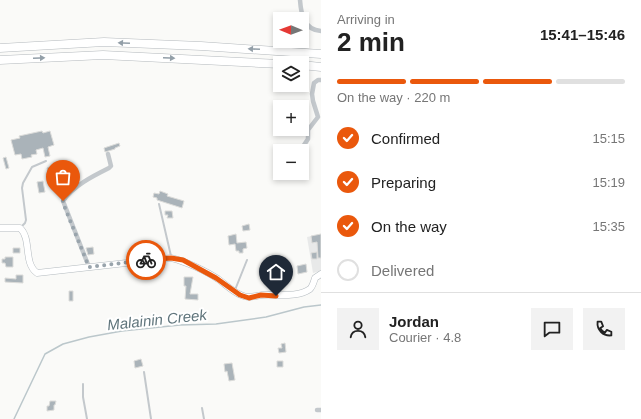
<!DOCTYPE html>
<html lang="en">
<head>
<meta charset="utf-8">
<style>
  body { margin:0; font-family:Helvetica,sans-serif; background:#f2f2f2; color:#222; height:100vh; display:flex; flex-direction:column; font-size:15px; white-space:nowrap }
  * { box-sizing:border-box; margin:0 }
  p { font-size:13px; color:#767676 }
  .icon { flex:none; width:22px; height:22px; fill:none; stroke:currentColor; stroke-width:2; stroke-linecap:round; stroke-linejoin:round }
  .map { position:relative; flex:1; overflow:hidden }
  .panel { display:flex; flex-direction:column; background:#fff; width:320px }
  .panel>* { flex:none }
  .needle { width:26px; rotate:271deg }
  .fabs { position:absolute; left:273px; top:12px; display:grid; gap:8px }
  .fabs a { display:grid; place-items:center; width:36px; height:36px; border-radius:0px; background:#fff; box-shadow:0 2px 6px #0003; font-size:20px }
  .pin { position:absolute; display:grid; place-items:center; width:34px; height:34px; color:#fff; margin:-41px -17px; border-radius:50% 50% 50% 0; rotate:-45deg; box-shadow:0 0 4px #0007 }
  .pin .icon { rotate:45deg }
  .courier { position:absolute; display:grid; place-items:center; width:40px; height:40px; margin:-20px; border:3px solid #ea580c; border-radius:50%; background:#fff; color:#222; box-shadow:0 1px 5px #0007 }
  .headline em { font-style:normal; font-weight:700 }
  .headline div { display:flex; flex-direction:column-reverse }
  .headline { display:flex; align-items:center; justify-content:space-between; height:68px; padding:0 16px }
  h1 { font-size:26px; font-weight:700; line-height:30px }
  .bar { display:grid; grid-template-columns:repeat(4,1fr); gap:6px 4px; align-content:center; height:48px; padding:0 16px }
  .bar i { height:5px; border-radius:3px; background:#e0e0e0 }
  .bar .selected { background:#ea580c }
  .bar p { grid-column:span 4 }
  .line { display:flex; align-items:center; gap:10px; padding:0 16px; border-top:1px solid #e0e0e0 }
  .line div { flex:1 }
  .round { display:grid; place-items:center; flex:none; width:42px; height:42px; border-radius:0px; background:#f2f2f2 }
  ol { padding:0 16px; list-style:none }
  li { display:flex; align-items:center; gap:12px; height:44px }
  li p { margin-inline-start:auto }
  li .icon { padding:4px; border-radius:50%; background:#ea580c; color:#fff; stroke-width:4 }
  li:last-child { color:#767676 }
  li i { width:22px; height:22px; border:2px solid #e0e0e0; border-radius:50% }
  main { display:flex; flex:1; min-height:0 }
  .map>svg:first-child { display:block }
  .built { fill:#e8e9e9 }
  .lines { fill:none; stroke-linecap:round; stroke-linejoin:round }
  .stream { stroke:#bbc7cb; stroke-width:1.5 }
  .building { fill:#aab3b9; stroke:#dcdcda }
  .secondary-casing { stroke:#b3babf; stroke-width:7 }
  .highway-casing { stroke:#b4b9bd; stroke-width:9 }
  .lane { stroke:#c3c8cc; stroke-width:2 }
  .street { stroke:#c3c8cc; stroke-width:4.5 }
  .secondary { stroke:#fff; stroke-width:6 }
  .highway { stroke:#fff; stroke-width:8 }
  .oneway { fill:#939fa8 }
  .done { stroke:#99a4ac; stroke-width:4; stroke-dasharray:0 7.2 }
  .route { stroke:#ea580c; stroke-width:5 }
  .labels { text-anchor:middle; stroke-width:4; stroke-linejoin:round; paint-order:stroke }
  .water-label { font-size:15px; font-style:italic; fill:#60757c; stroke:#fff }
</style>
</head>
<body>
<main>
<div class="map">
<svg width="321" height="419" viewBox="0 0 321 419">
  <rect width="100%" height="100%" fill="#fafaf8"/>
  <path class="built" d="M321,234V271L313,273L307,237Z"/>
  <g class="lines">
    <path class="stream" d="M14,419L45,354L63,344L89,337L122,331L180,325L216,324L266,317L304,307L321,305"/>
  </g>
  <path class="building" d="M42,131L43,133L50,131L54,145L48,147L50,156L45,157L43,148L36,150L37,154L31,155L32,157L22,159L21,154L15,155L11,140L20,138L19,136Z
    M119,143L120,146L115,148V149L105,152L104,148Z
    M6,157L9,168L6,169L3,158Z
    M52,166L57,182L53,184L47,168Z
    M43,181L45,192L39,193L37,182Z
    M160,191L168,194L167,196L184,201L182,208L157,200V198L153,197L154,193L159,194Z
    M165,211H172L173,218H167L168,215H165Z
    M249,224L250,230L243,231L242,226Z
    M236,234L237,243L246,242L247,248L243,249V253H239V251H236L235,244L229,245L228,236Z
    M321,234V258H318L317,242L312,243L311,236Z
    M93,247L94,254L88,255L86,248Z
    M13,248H20V253H13Z
    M317,252V259H312L311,253Z
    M5,257H13V267H6L5,263H2V259H5Z
    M306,264L307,272L298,274L297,266Z
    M280,274H285L286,285H278L277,278L281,277Z
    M16,275H23V283L5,282V278L16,279Z
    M184,277H193L190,294H198V300L185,299L186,286H184Z
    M69,291H73V301H69Z
    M285,343L286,352L279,353L278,348H282L281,344Z
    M141,359L143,366L135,368L134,361Z
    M277,361H283V367H277Z
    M232,363L235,380L229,381L227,371L225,372L224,364Z
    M50,401H56L55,405H54V410L47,411V406H49Z"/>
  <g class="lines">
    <g class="secondary-casing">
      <path id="secondary" d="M0,228H20C32,239 23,263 37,273L171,258C185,261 206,271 218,279C225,284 233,292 241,295C248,299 254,296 262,295C277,294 297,298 310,289C313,286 314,281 315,278L321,274"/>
    </g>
    <g class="highway-casing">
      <path id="highway" d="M0,48L104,42L201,46L321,54
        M0,60L103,55L280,64
        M302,65L321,67"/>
    </g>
    <path class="lane" d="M159,204L171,256
      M21,227L25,223L26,220L22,188L23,183L32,167L46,161
      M235,290L247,260
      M144,372L151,419
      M83,384V397L87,419
      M202,408L204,419"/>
    <path class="street" d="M300,0C301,14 304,30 321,31
      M302,148L308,139V130L318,117L313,101L312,94L314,83L318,80H321
      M89,267L63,201C73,186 93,176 109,168L111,166L108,154
      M317,410H321"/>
    <use href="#secondary" class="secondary"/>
    <use href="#highway" class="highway"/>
  </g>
  <defs><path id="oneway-solid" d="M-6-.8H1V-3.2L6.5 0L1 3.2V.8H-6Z"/></defs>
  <g class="oneway">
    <use href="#oneway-solid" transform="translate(124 43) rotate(-177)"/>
    <use href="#oneway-solid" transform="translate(254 49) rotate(-177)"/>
    <use href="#oneway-solid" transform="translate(39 58) rotate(-2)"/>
    <use href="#oneway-solid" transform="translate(169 58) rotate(2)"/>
  </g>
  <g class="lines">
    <path class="done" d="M63,201V203L89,267L146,260"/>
    <path class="route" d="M146,260L171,258L183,260L216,278L240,295L249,298L261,295L276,296"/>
  </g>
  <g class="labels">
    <g class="water-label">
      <text transform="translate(157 320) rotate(-6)" y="5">Malainin Creek</text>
    </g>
  </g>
</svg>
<div class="fabs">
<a><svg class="needle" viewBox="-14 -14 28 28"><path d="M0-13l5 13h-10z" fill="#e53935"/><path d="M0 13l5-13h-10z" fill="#767676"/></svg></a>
<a><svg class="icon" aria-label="layers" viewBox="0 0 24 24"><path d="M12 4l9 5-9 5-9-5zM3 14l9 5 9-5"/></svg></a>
<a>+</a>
<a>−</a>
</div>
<div class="pin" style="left:63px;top:201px;background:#ea580c"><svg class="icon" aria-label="bag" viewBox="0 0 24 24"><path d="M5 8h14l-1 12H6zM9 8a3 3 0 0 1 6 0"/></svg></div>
<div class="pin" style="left:276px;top:296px;background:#1f2937"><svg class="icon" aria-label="home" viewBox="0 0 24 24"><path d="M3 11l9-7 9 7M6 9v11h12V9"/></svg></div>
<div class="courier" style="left:146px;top:260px"><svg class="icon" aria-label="bike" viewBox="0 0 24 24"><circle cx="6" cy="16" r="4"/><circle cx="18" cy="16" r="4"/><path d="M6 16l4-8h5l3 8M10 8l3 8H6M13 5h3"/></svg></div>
</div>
<section class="panel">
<div class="headline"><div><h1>2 min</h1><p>Arriving in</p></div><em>15:41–15:46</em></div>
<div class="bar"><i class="selected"></i><i class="selected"></i><i class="selected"></i><i></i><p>On the way · 220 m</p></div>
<ol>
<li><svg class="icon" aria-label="check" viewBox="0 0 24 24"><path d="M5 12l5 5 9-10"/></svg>Confirmed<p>15:15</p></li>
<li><svg class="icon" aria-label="check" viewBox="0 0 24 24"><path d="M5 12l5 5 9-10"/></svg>Preparing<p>15:19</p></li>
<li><svg class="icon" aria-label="check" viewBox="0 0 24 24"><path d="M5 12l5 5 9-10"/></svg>On the way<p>15:35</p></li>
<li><i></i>Delivered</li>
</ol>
<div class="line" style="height:72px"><a class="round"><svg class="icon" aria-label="person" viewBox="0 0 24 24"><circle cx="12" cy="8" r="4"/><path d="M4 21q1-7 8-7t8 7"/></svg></a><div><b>Jordan</b><p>Courier · 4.8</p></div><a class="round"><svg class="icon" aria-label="chat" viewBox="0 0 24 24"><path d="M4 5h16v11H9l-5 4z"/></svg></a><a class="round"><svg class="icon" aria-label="phone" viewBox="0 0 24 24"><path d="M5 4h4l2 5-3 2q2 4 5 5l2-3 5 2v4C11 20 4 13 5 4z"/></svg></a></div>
</section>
</main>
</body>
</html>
